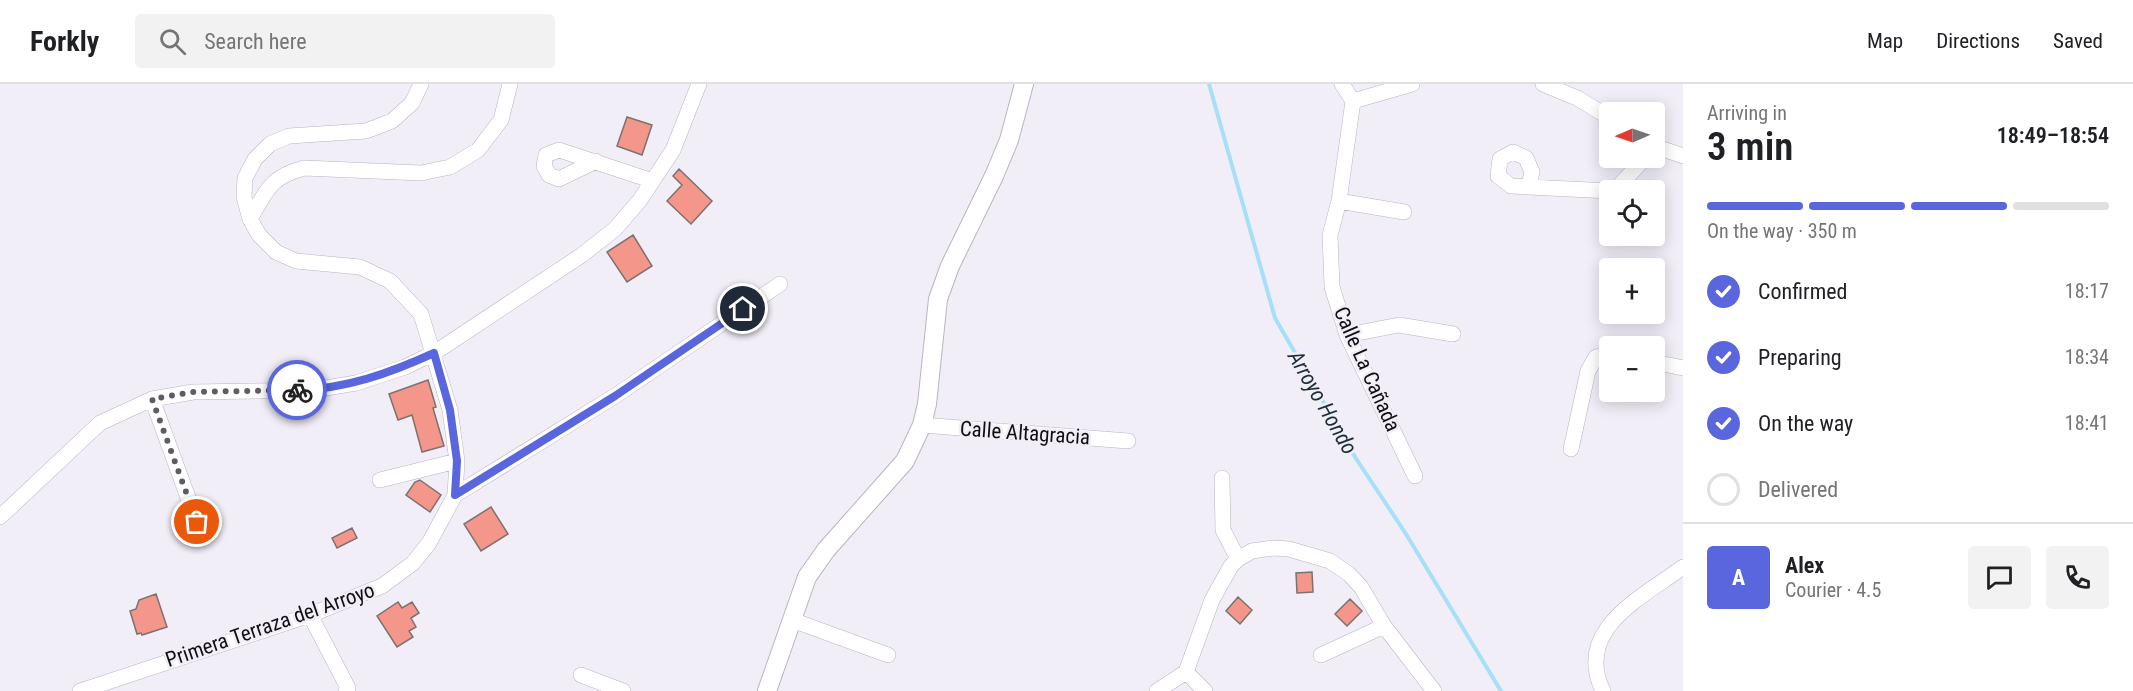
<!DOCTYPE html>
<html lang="en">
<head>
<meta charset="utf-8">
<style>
  body { margin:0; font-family:"Roboto Condensed",sans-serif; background:#f2f2f2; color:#202124; height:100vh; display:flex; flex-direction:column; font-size:22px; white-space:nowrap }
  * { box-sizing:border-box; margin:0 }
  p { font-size:20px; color:#757577 }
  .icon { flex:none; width:33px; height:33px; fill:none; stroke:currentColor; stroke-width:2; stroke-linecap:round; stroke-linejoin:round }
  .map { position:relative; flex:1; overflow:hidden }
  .details { display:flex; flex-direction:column; background:#fff; width:450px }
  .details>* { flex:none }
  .needle { width:39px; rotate:268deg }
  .controls { position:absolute; left:1599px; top:18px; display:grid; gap:12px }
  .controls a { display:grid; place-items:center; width:66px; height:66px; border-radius:6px; background:#fff; box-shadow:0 3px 15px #0003; font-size:30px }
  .pin { position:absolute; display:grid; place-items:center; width:51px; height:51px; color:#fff; margin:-26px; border:3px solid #fff; border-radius:50%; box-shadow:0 2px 6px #0007 }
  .courier { position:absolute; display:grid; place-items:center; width:60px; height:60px; margin:-30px; border:4px solid #5966dd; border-radius:50%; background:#fff; color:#222; box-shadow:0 2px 8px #0007 }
  .summary em { font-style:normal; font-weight:600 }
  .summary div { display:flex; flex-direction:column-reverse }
  .summary { display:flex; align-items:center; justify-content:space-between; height:102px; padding:0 24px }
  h1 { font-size:39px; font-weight:600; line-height:45px }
  .bar { display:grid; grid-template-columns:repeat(4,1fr); gap:9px 6px; align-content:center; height:72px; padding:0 24px }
  .bar i { height:8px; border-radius:4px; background:#e0e0e0 }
  .bar .current { background:#5966dd }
  .bar p { grid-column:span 4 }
  .line { display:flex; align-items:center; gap:15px; padding:0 24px; border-top:2px solid #e0e0e0 }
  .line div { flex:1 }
  .round { display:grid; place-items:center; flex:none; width:63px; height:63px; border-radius:6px; background:#f2f2f2 }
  ol { padding:0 24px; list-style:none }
  li { display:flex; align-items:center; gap:18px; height:66px }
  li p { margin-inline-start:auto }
  li .icon { padding:6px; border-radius:50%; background:#5966dd; color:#fff; stroke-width:4 }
  li:last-child { color:#757577 }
  li i { width:33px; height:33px; border:3px solid #e0e0e0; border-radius:50% }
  header { display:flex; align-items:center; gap:36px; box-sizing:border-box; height:84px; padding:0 30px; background:#fff; border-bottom:2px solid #e0e0e0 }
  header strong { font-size:28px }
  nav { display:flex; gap:33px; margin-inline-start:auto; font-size:21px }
  .search { width:420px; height:54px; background:#f2f2f2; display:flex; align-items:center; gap:15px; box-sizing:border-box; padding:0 21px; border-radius:6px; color:#757577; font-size:22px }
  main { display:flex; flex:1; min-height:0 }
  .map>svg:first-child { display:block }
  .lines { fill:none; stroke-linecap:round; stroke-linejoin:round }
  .stream { stroke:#a5e0f8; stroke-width:4 }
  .building { fill:#f4978a; stroke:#7c716f; stroke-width:1.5 }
  .minor-casing { stroke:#b9b4be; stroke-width:16 }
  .major-casing { stroke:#b9b4be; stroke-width:20 }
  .minor { stroke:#fff; stroke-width:15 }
  .major { stroke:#fff; stroke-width:18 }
  .done { stroke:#5f5d62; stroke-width:6; stroke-dasharray:0 10.8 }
  .route { stroke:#5966dd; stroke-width:8 }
  .labels { text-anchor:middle; stroke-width:5; stroke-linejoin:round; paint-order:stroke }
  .street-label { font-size:21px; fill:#100f12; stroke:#f2eef8 }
  .water-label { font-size:22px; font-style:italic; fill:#1b2e36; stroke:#f2eef8 }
</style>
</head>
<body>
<header>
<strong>Forkly</strong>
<div class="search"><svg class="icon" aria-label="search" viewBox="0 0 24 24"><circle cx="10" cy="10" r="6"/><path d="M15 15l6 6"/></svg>Search here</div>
<nav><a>Map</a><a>Directions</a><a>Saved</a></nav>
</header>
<main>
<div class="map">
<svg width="1683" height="607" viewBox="0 0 1683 607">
  <rect width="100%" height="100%" fill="#f2eef8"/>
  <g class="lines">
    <path class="stream" d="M1209,0L1275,234L1355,373L1406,450L1501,607"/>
  </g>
  <path class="building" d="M627,33L652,41L642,71L617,62Z
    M679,85L712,117L691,140L667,117L682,101L673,92Z
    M633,151L652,182L627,198L607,168Z
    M428,296L436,323L433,324L444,362L422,368L412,331L398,336L389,310Z
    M420,396L441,411L430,428L406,411L415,398Z
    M491,423L508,450L481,467L464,440Z
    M352,444L357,454L337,464L332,454Z
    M1312,488L1313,508L1297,509L1296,489Z
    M156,510L167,543L142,551L141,549L137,550L130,527L136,525L139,516Z
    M1238,513L1252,526L1240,540L1226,527Z
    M1350,515L1362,527L1347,542L1335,530Z
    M398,518L402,524L412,518L419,529L411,534L416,543L409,547L413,553L397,563L377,532Z"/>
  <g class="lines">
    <g class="minor-casing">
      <path id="minor" d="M1342,0L1353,17L1339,117L1330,151L1332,203L1347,251L1415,392
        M1543,0L1577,14L1610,34
        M1353,17L1412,0
        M1654,62L1683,72
        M596,77L559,95L549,91L544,82L546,71L559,66L653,97
        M1529,102L1532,88L1526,74L1513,68L1500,75L1498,92L1511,102L1610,107
        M1615,106L1645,74
        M1339,117L1404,128
        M1654,131V134
        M250,135C267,106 270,93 304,84L421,89L450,83L478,66L501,36L510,0
        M1347,251L1399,241L1453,250
        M1654,278L1683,284
        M152,315L197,438
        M922,341L1128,357
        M1571,365L1588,287L1596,273L1610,270
        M1222,394L1223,446L1238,475
        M380,396L457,377
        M455,411L615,312L780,200
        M0,433L100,339L152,315L193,308L314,306L356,299L405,283L434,269L582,171L615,145L640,116L673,66L699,0
        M310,531L348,604L346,607
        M792,536L888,571
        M1321,571L1384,542
        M1186,588L1205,607
        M581,591L623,607
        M80,607L310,531L382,502L413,479L429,459L455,411L457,377L450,326L421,230L390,197L360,183L296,177L276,168L259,151L250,135L244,113L245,94L255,75L270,60L289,52L366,47L392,37L412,19L421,0
        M1157,607L1186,588L1212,516L1231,482L1238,475L1252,467L1273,464L1289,465L1330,477L1349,490L1361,503L1384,542L1434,607
        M1603,607C1573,545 1643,513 1683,483"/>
    </g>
    <g class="major-casing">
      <path id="major" d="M767,607L807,493L826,466L905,377L922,341L927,320L938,215L950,182L994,92L1009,56L1024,0"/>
    </g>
    <use href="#minor" class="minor"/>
    <use href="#major" class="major"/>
  </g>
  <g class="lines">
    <path class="done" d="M197,438L152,315L193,308L297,306"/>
    <path class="route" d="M297,306C346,305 390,289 434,269L450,326L457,377L455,411L615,312L743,225"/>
  </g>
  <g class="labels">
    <g class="street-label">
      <text transform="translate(1367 285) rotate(66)" y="7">Calle La Cañada</text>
      <text transform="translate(1025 349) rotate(4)" y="7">Calle Altagracia</text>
      <text transform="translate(270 541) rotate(-19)" y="7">Primera Terraza del Arroyo</text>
    </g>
    <g class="water-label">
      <text transform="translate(1323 318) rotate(60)" y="8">Arroyo Hondo</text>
    </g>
  </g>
</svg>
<div class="controls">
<a><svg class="needle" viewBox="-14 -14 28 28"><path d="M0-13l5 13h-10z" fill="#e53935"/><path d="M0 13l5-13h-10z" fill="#757577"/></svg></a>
<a><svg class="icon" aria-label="locate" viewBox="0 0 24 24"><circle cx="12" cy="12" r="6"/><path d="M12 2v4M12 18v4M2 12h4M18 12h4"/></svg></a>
<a>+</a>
<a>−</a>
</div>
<div class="pin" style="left:197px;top:438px;background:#ea580c"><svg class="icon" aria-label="bag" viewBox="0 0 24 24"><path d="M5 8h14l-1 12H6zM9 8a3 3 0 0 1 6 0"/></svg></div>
<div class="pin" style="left:743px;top:225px;background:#1f2937"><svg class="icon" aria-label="home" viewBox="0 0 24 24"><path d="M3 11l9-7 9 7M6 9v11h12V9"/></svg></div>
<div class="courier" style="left:297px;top:306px"><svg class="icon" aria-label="bike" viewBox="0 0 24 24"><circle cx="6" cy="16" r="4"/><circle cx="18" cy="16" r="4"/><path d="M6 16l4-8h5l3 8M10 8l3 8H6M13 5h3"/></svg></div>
</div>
<section class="details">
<div class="summary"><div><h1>3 min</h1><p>Arriving in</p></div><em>18:49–18:54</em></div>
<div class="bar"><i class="current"></i><i class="current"></i><i class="current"></i><i></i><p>On the way · 350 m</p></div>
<ol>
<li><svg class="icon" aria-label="check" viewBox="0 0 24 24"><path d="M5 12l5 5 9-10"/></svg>Confirmed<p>18:17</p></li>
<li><svg class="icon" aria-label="check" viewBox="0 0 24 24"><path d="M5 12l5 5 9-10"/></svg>Preparing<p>18:34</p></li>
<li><svg class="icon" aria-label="check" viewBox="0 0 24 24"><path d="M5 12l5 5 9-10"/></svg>On the way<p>18:41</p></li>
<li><i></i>Delivered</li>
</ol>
<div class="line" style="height:108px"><b class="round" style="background:#5966dd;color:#fff">A</b><div><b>Alex</b><p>Courier · 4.5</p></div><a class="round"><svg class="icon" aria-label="chat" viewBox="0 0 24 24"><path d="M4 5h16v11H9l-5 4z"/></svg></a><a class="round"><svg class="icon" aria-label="phone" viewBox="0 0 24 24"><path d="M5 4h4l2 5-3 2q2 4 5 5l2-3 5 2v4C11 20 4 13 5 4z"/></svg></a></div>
</section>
</main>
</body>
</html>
